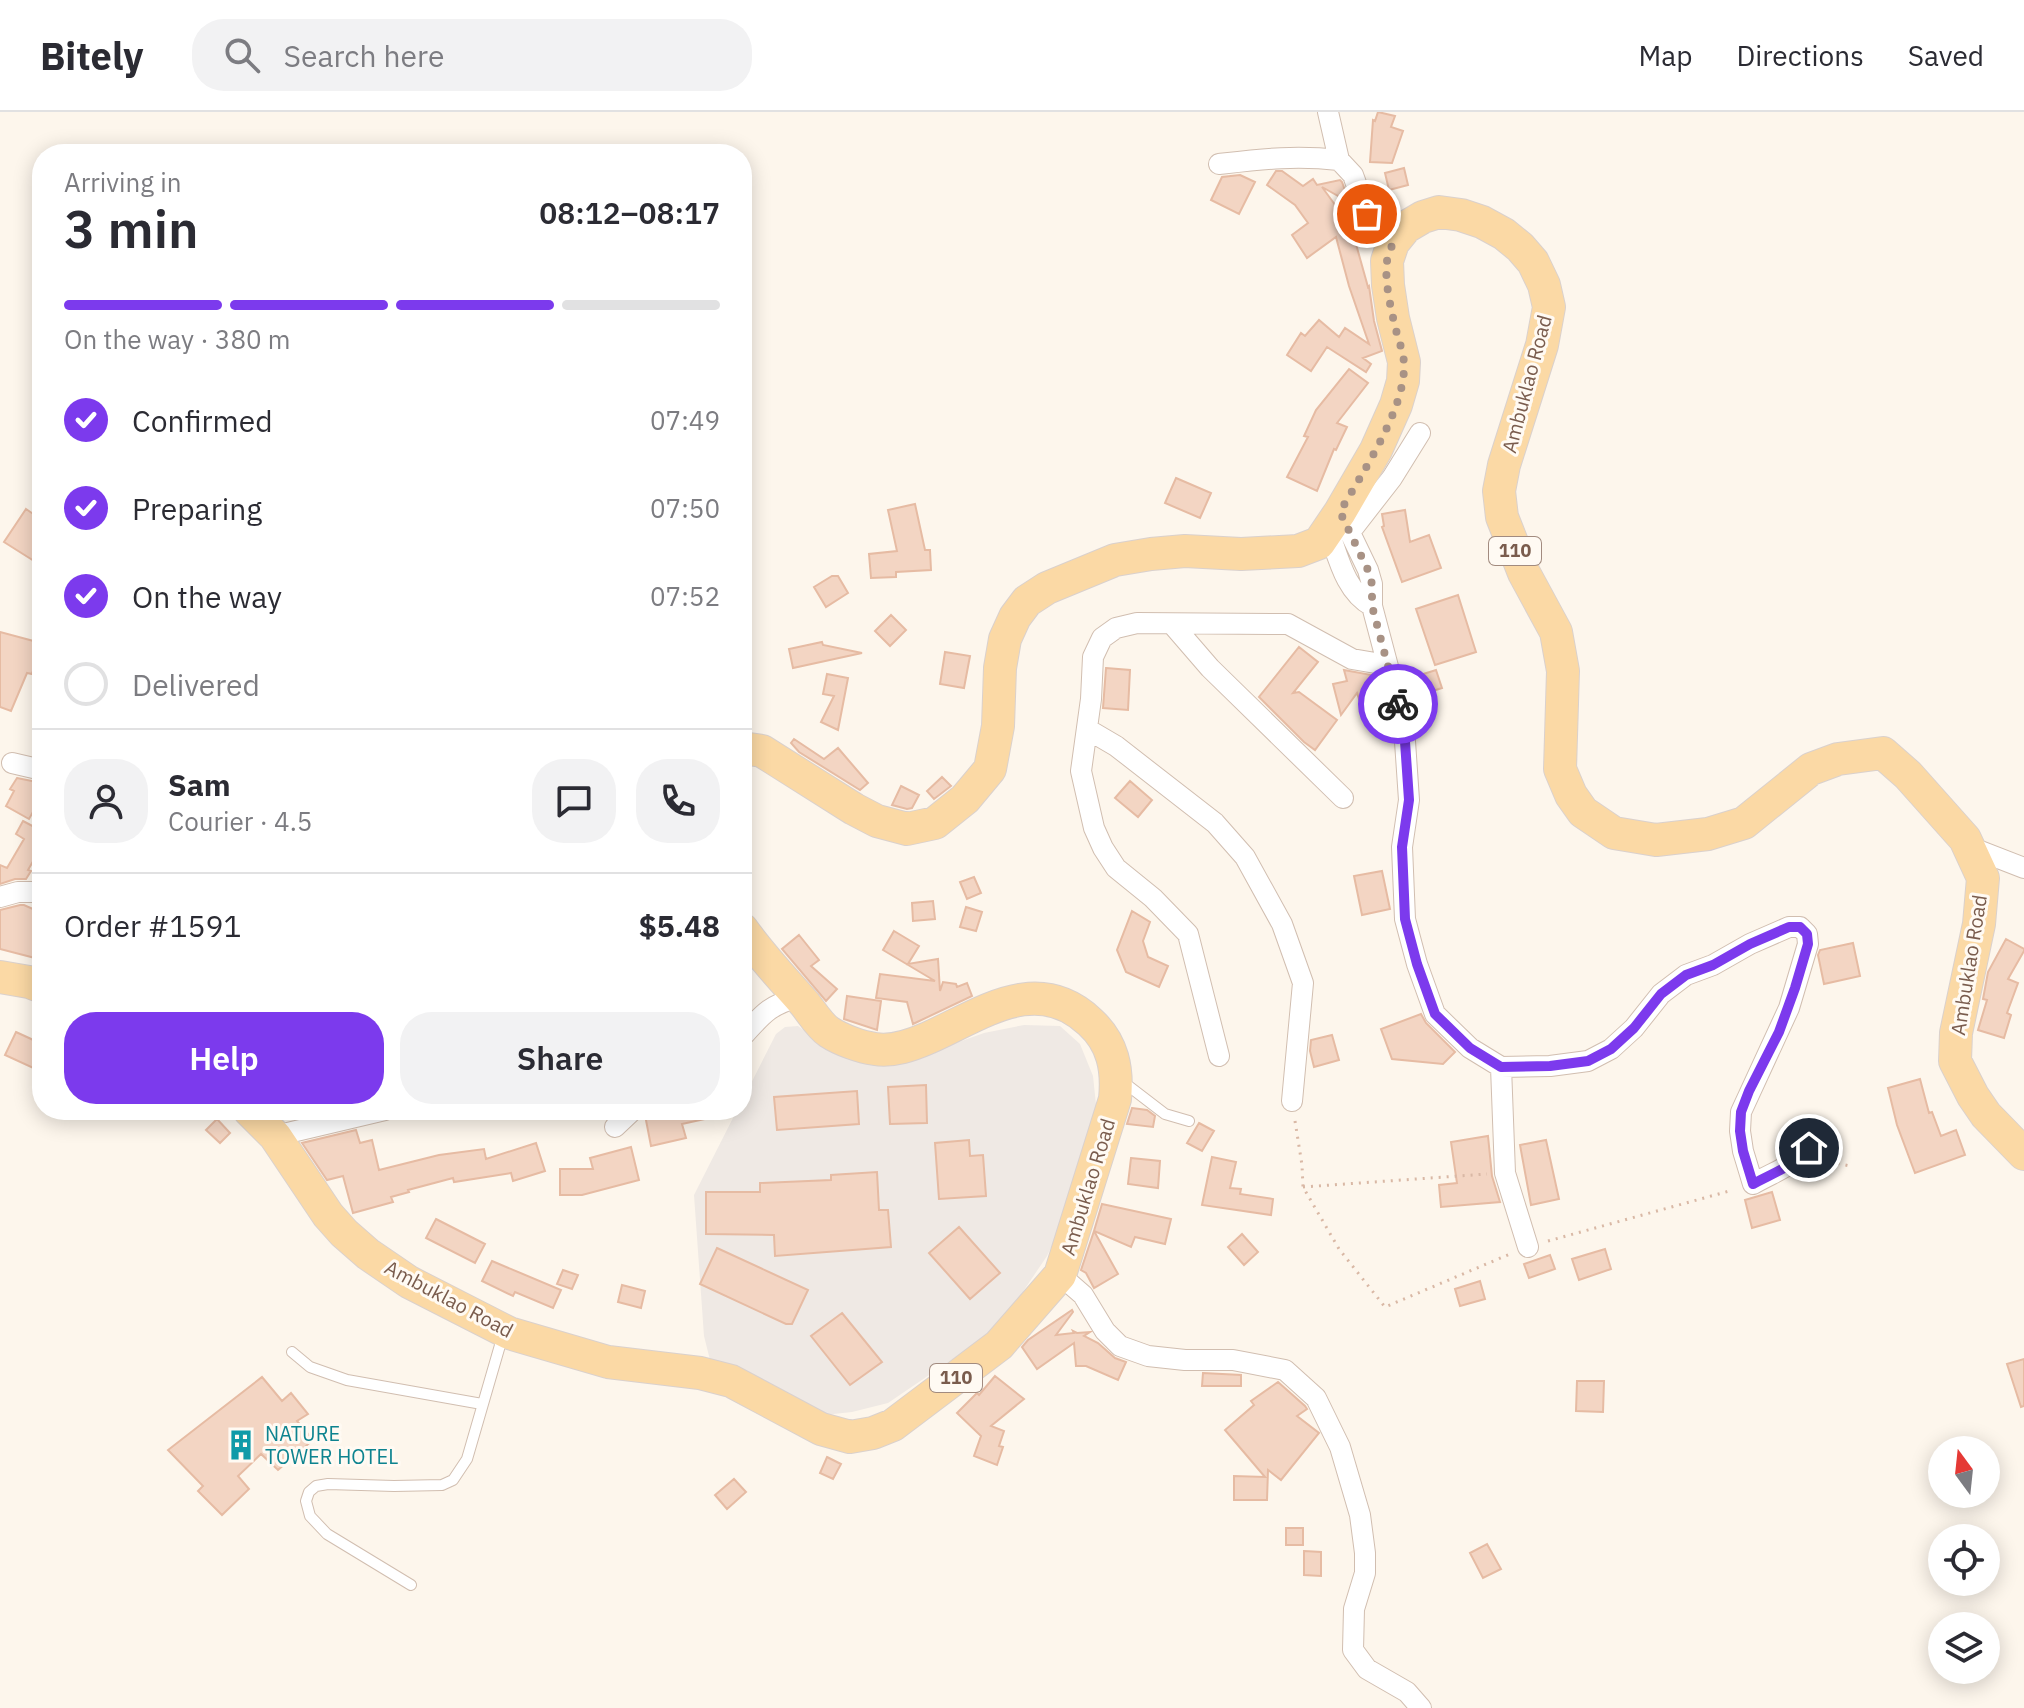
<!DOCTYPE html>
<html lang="en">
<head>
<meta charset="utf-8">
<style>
  body { margin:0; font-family:"IBM Plex Sans",sans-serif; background:#f2f2f3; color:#2b2b33; height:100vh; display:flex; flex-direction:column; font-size:30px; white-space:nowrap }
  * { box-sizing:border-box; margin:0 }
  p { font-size:26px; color:#7c7c81 }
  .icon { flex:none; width:44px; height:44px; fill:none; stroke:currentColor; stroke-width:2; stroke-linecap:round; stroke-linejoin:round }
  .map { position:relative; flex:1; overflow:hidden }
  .sheet { position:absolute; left:32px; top:32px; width:720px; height:976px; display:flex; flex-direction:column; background:#fff; border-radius:32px; box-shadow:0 4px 20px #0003 }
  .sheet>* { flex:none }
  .needle { width:52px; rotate:345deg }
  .fabs { position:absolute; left:1928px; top:1324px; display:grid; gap:16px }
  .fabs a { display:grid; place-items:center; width:72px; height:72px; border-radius:50%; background:#fff; box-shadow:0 4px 20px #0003; font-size:40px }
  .pin { position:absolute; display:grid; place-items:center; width:68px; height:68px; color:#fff; margin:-34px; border:4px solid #fff; border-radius:50%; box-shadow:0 2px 8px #0007 }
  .courier { position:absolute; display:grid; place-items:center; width:80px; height:80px; margin:-40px; border:6px solid #7c3aed; border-radius:50%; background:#fff; color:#222; box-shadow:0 2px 10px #0007 }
  .summary em { font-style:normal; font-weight:600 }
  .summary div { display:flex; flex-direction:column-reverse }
  .summary { display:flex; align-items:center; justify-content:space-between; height:136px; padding:0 32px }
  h1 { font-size:52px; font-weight:600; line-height:60px }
  .bar { display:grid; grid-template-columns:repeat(4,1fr); gap:12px 8px; align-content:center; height:96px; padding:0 32px }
  .bar i { height:10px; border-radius:6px; background:#e1e1e2 }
  .bar .on { background:#7c3aed }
  .bar p { grid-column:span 4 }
  .line { display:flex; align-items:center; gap:20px; padding:0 32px; border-top:2px solid #e1e1e2 }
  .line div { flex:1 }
  .round { display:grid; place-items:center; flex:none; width:84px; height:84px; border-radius:32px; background:#f2f2f3 }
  ol { padding:0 32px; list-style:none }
  li { display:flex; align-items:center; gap:24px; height:88px }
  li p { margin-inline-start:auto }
  li .icon { padding:8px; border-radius:50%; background:#7c3aed; color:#fff; stroke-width:4 }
  li:last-child { color:#7c7c81 }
  li i { width:44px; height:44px; border:4px solid #e1e1e2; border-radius:50% }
  .cta { display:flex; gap:16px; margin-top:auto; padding:16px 32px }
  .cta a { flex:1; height:92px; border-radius:32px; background:#7c3aed; color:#fff; font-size:32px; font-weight:600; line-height:92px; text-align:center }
  .cta a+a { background:#f2f2f3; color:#2b2b33 }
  header { display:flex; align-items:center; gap:48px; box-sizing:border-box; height:112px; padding:0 40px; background:#fff; border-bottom:2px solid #e1e1e2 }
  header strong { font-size:38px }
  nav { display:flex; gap:44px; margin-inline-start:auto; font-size:28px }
  .search { width:560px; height:72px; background:#f2f2f3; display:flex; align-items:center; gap:20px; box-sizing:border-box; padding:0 28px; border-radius:32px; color:#7c7c81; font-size:30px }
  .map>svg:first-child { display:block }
  .industrial { fill:#efe9e4 }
  .building { fill:#f3d5c3; stroke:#e6bba3; stroke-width:2 }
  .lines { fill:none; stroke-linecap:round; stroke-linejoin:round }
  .service-casing { stroke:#d1beb0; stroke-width:12 }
  .minor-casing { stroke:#d1beb0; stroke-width:22 }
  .primary-casing { stroke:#dad1cd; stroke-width:34 }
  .path { stroke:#d9b8a5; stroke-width:3; stroke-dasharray:2 6; stroke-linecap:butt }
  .service { stroke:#fff; stroke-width:10 }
  .minor { stroke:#fff; stroke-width:20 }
  .primary { stroke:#fbd9a5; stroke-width:32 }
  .done { stroke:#a89285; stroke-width:8; stroke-dasharray:0 14.4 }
  .route { stroke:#7c3aed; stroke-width:10 }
  .labels { text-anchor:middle; stroke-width:6; stroke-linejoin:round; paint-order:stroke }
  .shield { fill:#fffaf3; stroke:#a28b7f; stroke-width:2 }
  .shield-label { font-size:18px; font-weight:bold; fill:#7a5c4d }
  .street-label { font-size:20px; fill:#7a5c4d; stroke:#fffaf3 }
  .culture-label { font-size:20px; fill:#0d838f; stroke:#fffaf3; text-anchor:start }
</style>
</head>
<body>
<header>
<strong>Bitely</strong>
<div class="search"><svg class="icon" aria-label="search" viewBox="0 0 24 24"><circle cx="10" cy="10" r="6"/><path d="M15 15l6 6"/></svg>Search here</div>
<nav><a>Map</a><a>Directions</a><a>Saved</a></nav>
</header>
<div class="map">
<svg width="2024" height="1596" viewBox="0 0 2024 1596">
  <rect width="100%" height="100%" fill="#fdf6ec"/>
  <path class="industrial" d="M1024,913L1060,914L1080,932L1093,964L1097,1002L1055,1127L1047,1144L1016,1190L988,1223L888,1291L852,1300L824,1303L710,1248L704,1224L694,1083L737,998H742V989L776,922L785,915L798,914L809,922L876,951L921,947L953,932L984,921Z"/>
  <path class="building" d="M1378,0L1395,4L1391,15L1403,19L1392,51L1370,50L1373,8L1375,9Z
    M1404,56L1408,73L1389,78L1385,61Z
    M1276,59H1282L1303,74L1313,67L1317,73L1340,68L1342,70L1349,90L1322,75L1357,123L1354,125L1368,175L1369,174L1374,209L1382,239L1363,246L1371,252L1366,260L1327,235L1311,259L1287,243L1301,221L1305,224L1319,208L1339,225L1345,216L1369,232L1349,174L1336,125L1307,146L1292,123L1308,111L1295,93L1267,73Z
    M1240,63L1255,70L1239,102L1211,88L1222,65Z
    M1349,257L1368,271L1337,311L1347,315L1336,338L1334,337L1317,379L1287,365L1308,325L1304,324L1316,298Z
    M1176,366L1211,381L1200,406L1165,391Z
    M915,392L925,438H930L931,458L896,460V465L871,466L869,442L897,439L888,398Z
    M26,397L42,408V454L4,430Z
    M1405,398L1410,430L1429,423L1441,456L1402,470L1382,415L1384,414L1382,402Z
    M832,464H838L848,481L826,495L814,475Z
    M1458,483L1476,540L1435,553L1416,497Z
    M891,503L906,518L890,534L875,519Z
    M0,520L41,531L32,562L27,561L11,599L0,595Z
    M822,530L823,533L862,541L793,556L789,537Z
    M1299,535L1318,550L1293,581L1299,580L1337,608L1315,638L1304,630L1259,585Z
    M945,540L970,544L964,576L940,572Z
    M1106,556L1130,558L1128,598L1103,596Z
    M1344,558L1377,564L1383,586H1380L1388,611L1369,617L1357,581L1341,603L1333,572L1347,569Z
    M1436,558L1442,576L1423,582L1417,564Z
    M827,562L848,566L838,618L821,610L834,584L823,582Z
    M794,627L824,647L838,636L868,671L860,678L799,640L791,631Z
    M942,665L951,674L934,687L927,679Z
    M17,666L42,671V684L29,707L6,694L14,679L10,677Z
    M1130,669L1152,688L1138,705L1115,686Z
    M901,674L919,683L912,696L907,697L892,693Z
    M23,709L42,719V734L28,758L31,759L26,767H15L0,772V753L7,756L24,727L16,722Z
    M1382,759L1390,797L1362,803L1354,764Z
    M974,765L981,781L967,787L960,770Z
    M933,789L935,807L913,809L912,791Z
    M20,793H24L42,801V826L35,846L0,837V798Z
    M966,795L982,800L976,819L960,815Z
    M1132,799L1150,810L1143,829L1148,845L1168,854L1159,875L1126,860L1117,838Z
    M894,819L919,834L908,852L938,847L940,879L943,870L956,872L957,875L967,871L972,884L913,912L907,890L876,886L880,862L935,869L883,838Z
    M799,823L819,848L811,854L837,877L826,889L782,837Z
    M2006,827L2024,837V839L2008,867L2018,871L2007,901L2011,903L2004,926L1978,918L1987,888L1983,887L1988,860Z
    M1853,831L1860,864L1824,872L1818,843L1820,838Z
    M847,884L881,889L877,918L844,907Z
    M1421,902L1426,911L1455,940L1443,952L1392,947L1381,917Z
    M16,920L42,932V960L5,943Z
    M1332,923L1339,948L1314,955L1310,939L1311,928Z
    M1920,967L1929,1001L1932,1000L1941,1024L1956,1018L1965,1043L1915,1061L1897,1013L1888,976Z
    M926,973L927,1011L890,1012L888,975Z
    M857,979L859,1012L777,1018L774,985Z
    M1132,996L1147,998L1155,1004L1153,1015L1127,1012Z
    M669,998H713L714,1005L682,1012L686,1026L651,1034L645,1003Z
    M217,1007L230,1021L220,1031L206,1018Z
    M1199,1011L1214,1019L1202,1039L1187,1031Z
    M356,1018L360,1031L372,1028L379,1058L439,1043L484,1037L486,1047L536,1031L545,1059L513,1069L511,1061L454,1070L453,1066L408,1078L409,1080L391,1085L393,1090L353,1101L343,1064L327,1068L302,1031Z
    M1488,1024L1492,1064L1500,1090L1441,1095L1439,1073L1457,1071L1451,1030Z
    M969,1028L970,1044L983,1043L986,1084L939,1087L935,1031Z
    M1546,1028L1559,1087L1531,1093L1520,1033Z
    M631,1035L639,1068L582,1083H560V1057H593L590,1046Z
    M1212,1045L1236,1050L1230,1076L1241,1077L1240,1082L1273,1087L1271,1103L1202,1093Z
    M1131,1046L1160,1049L1158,1076L1128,1072Z
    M877,1060L879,1098H888L891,1135L775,1144L774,1123L706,1122V1080H760V1071L831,1068V1063Z
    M1772,1080L1780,1108L1752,1116L1745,1088Z
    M1102,1092L1171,1107L1165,1132L1135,1125L1131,1135L1094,1119Z
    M436,1107L485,1132L475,1151L426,1126Z
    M959,1115L1000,1161L970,1187L929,1141Z
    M1094,1119L1118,1162L1094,1176L1086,1161L1081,1158Z
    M1242,1122L1258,1140L1244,1153L1228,1135Z
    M717,1136L808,1178L792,1212H786L700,1172Z
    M1605,1137L1611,1157L1579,1168L1572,1147Z
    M1550,1143L1555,1157L1529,1166L1524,1152Z
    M492,1149L561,1178L553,1196L515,1180L513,1184L482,1169Z
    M563,1158L578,1163L572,1177L557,1172Z
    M1480,1169L1485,1187L1460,1194L1455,1177Z
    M622,1173L645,1179L641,1196L618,1190Z
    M1072,1198L1073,1200L1056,1223L1074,1221L1073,1219L1077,1221L1090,1220L1084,1224L1098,1231L1115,1246L1126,1250L1118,1268L1086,1254H1076L1074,1231L1037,1257L1022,1235L1028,1228Z
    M842,1201L882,1250L850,1273L811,1224Z
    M2024,1247V1294L2021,1295L2007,1252Z
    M1203,1261L1241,1263V1274H1202Z
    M995,1264L1024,1287L991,1314L1004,1319L999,1334L1003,1335L997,1353L974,1344L981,1324L957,1301L977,1281L979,1283Z
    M262,1265L282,1289L291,1281L308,1302L297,1309L313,1328L278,1358L261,1342L238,1364L249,1377L222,1403L198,1379L203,1374L168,1338Z
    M1577,1269H1604L1603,1300L1576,1299Z
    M1278,1270L1305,1294L1307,1297L1297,1304L1319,1321L1281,1368L1268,1358L1267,1388H1234V1364L1265,1365L1225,1318L1254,1293L1251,1289Z
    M827,1345L841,1352L833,1367L820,1361Z
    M734,1367L746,1380L727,1397L715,1383Z
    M1286,1416H1303V1433H1286Z
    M1487,1432L1501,1457L1483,1466L1470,1441Z
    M1304,1439L1321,1440V1464L1304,1463Z"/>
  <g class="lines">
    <g class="service-casing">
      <path id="service" d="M1122,969L1165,1002L1189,1009
        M292,1240L310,1255L347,1268L482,1292
        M411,1473L327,1422L310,1404L306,1389L309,1380L316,1374L328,1372L394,1374L442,1373L453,1368L467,1347L503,1223"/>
    </g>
    <g class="minor-casing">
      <path id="minor" d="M1328,0L1339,48L1353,63L1367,102L1393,131
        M1219,52C1263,47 1295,43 1339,48
        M1340,400L1368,458L1372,472V494L1404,615L1409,688L1402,735L1405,807L1417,852L1435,902L1470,936L1501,955L1550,954L1588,949L1611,937L1634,916L1661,882L1686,863L1713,853L1750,832L1789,815H1800L1807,822L1808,832L1789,896L1741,1000L1740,1019L1743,1039L1753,1072C1781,1056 1800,1053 1816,1023
        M1328,417C1338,444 1345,480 1372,494
        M1350,420L1392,366L1420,321
        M1172,512L1210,556L1343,686
        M1087,617L1116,634L1215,711L1245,745L1282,812L1303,871L1292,989
        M12,651L42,658
        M1970,735L2024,756
        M0,785L18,780H42
        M742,925C763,902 768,894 798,885
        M1219,944L1188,822L1153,786L1116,756L1103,736L1094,716L1081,659L1091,587L1093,545L1102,526L1116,516L1137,511L1288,512L1352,547L1387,553
        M1501,955L1505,1061L1528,1135
        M615,1015L633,998
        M275,1024L385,998
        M1060,1163L1083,1183L1105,1219L1120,1234L1148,1244L1185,1248H1233L1285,1258L1316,1286L1340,1335L1360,1403L1365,1441V1461L1354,1497L1353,1538L1367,1557L1407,1580L1421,1596"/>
    </g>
    <g class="primary-casing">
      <path id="primary" d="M742,636L762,639L854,697L877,709L907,717L935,711L965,687L990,657L998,614L1000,556L1005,527L1015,505L1027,489L1047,476L1115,448L1151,442L1185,439L1241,442L1298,439L1319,431L1340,400L1376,338L1396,293L1403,269L1404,250L1393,206L1388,173L1387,149L1393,131L1406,115L1423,105L1439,100L1461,103L1482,110L1504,122L1520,135L1533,150L1544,173L1549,195L1542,233L1504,353L1499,379L1502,405L1524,461L1556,520L1563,559L1560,657L1571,683L1583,700L1614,721L1656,728L1708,722L1744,711L1811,657L1838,647L1883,641L1908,663L1965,727L1983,766L1979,812L1956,921L1955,949L1973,984L1986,1003L2024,1042
        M0,865L29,870L42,875
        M249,998L275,1024L328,1103L344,1121L368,1142L409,1170L509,1221L608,1250L700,1261L731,1269L821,1317L850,1325L873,1321L893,1313L999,1233L1060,1163L1115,987C1118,957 1113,931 1090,910C1037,860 982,902 928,926C912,933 893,940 875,937C861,935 841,928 829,920C820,914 812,901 805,892C784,868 761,844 742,817"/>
    </g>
    <path class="path" d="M1295,1009L1302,1053L1303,1075L1339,1137L1385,1195L1510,1142
      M1822,1048L1850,1054
      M1303,1075L1487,1062
      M1548,1129L1733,1078"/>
    <use href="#service" class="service"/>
    <use href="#minor" class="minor"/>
    <use href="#primary" class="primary"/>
  </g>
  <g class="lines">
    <path class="done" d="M1367,102L1393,131C1391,136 1388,143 1387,149C1384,170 1392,202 1397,222C1400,232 1404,243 1404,253C1405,298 1362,361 1340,400L1368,458L1372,472V494L1398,592"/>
    <path class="route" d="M1398,592L1404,615L1409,688L1402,735L1405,807L1417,852L1435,902L1470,936L1501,955L1550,954L1588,949L1611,937L1634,916L1661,882L1686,863L1713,853L1750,832L1789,815H1800L1807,822L1808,832L1795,876L1779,920L1749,979L1741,1000L1740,1019L1743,1039L1753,1072C1773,1061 1794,1054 1809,1036"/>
  </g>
  <defs>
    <g id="building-bare" transform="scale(2.4)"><path d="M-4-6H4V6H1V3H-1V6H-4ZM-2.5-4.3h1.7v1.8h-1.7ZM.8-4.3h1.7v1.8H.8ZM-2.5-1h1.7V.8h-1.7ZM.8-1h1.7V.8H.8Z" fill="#0f9aa8" stroke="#fffaf3" stroke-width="2.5" paint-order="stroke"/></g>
  </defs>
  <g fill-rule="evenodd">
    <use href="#building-bare" x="241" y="1333"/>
  </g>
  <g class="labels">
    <g class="shield">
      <rect x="1489" y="425" width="52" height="28" rx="6"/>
      <rect x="930" y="1252" width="52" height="28" rx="6"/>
    </g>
    <g class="shield-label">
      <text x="1515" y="445">110</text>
      <text x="956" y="1272">110</text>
    </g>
    <g class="street-label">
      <text transform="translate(1527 272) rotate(-75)" y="7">Ambuklao Road</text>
      <text transform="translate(1969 853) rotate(-81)" y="7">Ambuklao Road</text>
      <text transform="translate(1088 1075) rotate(-73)" y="7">Ambuklao Road</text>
      <text transform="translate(449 1187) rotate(28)" y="7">Ambuklao Road</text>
    </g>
    <g class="culture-label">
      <text x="265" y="1329">NATURE<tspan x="265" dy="23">TOWER HOTEL</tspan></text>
    </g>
  </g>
</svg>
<div class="fabs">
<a><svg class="needle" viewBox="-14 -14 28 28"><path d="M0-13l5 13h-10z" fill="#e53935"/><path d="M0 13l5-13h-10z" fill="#7c7c81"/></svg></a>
<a><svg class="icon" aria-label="locate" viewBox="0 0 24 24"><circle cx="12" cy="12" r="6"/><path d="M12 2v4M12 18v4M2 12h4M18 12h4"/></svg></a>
<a><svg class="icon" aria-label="layers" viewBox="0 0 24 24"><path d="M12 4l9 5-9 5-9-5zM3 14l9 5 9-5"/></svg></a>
</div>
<div class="pin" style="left:1367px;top:102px;background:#ea580c"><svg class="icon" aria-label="bag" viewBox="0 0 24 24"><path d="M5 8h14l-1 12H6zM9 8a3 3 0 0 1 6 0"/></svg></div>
<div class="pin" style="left:1809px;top:1036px;background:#1f2937"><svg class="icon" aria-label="home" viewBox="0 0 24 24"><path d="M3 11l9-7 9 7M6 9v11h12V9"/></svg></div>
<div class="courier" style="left:1398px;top:592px"><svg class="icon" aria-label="bike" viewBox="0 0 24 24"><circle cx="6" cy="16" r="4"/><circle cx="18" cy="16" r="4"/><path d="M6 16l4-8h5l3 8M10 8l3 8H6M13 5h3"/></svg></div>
<section class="sheet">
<div class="summary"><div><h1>3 min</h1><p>Arriving in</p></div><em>08:12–08:17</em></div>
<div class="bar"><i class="on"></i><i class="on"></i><i class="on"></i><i></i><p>On the way · 380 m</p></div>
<ol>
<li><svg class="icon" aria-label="check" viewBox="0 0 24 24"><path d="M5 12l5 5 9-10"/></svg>Confirmed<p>07:49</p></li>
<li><svg class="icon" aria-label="check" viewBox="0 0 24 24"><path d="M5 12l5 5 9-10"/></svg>Preparing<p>07:50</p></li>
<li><svg class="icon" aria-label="check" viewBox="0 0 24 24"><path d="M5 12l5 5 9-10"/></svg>On the way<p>07:52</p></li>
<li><i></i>Delivered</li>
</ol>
<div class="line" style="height:144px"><a class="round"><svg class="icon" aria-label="person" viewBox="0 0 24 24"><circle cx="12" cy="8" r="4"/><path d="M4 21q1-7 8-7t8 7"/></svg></a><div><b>Sam</b><p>Courier · 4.5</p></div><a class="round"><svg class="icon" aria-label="chat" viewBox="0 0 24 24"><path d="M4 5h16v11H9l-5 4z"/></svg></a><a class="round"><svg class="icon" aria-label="phone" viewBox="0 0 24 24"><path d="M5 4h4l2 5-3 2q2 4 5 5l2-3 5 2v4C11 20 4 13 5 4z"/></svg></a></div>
<div class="line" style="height:104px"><div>Order #1591</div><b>$5.48</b></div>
<div class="cta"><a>Help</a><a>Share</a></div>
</section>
</div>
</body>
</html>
